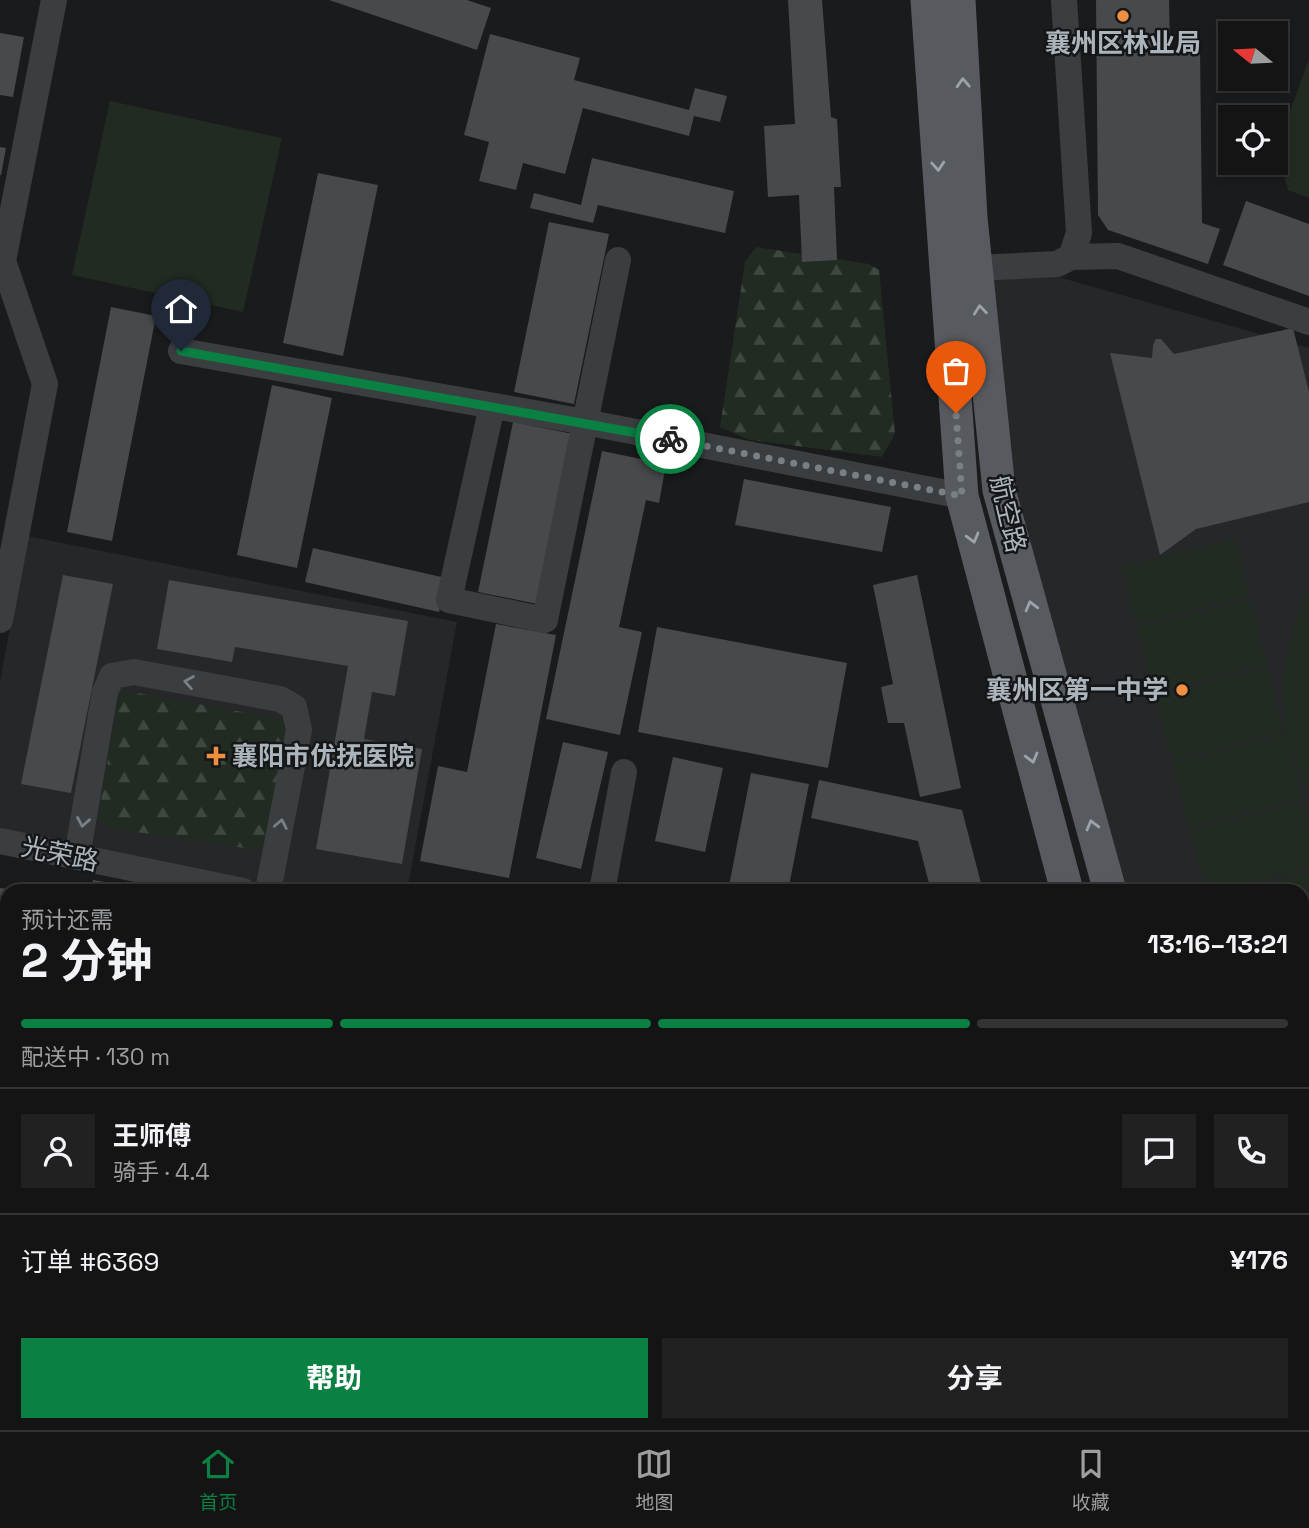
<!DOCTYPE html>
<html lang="zh">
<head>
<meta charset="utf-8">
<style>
  body { margin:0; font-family:"Space Grotesk","Noto Sans SC",sans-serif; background:#212122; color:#f1f3f6; height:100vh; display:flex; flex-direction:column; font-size:26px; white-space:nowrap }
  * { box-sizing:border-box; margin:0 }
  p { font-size:23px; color:#9d9ea0 }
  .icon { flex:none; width:38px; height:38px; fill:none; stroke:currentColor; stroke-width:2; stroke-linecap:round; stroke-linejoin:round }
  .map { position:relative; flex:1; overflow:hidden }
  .drawer { position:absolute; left:0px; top:884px; width:1309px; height:548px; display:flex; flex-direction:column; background:#141415; border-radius:21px 21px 0 0; box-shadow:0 4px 10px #0003,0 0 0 2px #333334 }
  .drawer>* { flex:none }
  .needle { width:46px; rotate:288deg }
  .tools { position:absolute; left:1218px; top:21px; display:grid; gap:14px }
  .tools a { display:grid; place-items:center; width:70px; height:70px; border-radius:0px; background:#141415; box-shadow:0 4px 10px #0003,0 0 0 2px #333334; font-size:35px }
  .pin { position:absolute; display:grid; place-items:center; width:60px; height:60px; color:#fff; margin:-72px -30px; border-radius:50% 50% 50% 0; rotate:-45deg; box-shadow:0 0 7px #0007 }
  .pin .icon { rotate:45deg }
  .courier { position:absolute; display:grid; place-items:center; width:70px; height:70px; margin:-35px; border:5px solid #0b8043; border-radius:50%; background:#fff; color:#222; box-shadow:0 2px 9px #0007 }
  .headline em { font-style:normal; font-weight:700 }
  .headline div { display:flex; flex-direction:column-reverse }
  .headline { display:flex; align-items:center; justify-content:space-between; height:119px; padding:0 21px }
  h1 { font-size:46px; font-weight:700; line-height:52px }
  .bar { display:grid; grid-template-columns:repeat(4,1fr); gap:10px 7px; align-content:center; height:84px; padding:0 21px }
  .bar i { height:9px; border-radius:5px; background:#333334 }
  .bar .current { background:#0b8043 }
  .bar p { grid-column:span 4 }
  .line { display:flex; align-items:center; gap:18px; padding:0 21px; border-top:2px solid #333334 }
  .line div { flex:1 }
  .round { display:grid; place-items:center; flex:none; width:74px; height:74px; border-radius:0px; background:#212122 }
  .cta { display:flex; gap:14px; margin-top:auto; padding:14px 21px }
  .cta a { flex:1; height:80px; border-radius:0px; background:#0b8043; color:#fff; font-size:28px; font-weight:700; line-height:80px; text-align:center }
  .cta a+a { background:#212122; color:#f1f3f6 }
  .tab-bar { display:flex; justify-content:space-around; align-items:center; height:98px; border-top:2px solid #333334; background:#141415; font-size:19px; color:#9d9ea0 }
  .tab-bar a { display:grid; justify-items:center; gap:4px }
  .tab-bar .current { color:#0b8043 }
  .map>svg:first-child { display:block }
  .built { fill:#262729 }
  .green { fill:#222b22 }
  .forest { fill:url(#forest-firs) }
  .building { fill:#47494c }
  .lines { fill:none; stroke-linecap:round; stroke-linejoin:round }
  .path { stroke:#414548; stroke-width:4.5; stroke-dasharray:3.5 5; stroke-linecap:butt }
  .minor { stroke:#3b3e41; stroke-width:26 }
  .major { stroke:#575b60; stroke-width:33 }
  .oneway { stroke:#9ca3aa }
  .oneway2 { stroke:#7a7f85 }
  .done { stroke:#7a7f84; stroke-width:7; stroke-dasharray:0 12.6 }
  .route { stroke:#0b8043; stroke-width:9 }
  .poi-dot { fill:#ef9040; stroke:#151618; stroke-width:2.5 }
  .labels { text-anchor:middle; stroke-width:5; stroke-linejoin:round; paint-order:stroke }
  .poi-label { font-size:26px; font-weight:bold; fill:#adb5bc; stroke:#151618 }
  .street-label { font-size:26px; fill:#adb5bc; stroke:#151618 }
</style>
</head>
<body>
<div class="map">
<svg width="1309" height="1430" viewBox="0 0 1309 1430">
  <defs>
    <pattern id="forest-firs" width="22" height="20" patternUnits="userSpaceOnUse" patternTransform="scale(1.75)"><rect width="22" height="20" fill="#222b22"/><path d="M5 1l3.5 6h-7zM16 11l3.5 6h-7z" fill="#3f4840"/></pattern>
  </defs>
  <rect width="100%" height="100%" fill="#1a1b1c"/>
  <path class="built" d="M974,253L1309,348V1415L1302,1399V891H1110L999,490Z
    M27,536L457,622L407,891H297L0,830V682Z"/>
  <path class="green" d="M1309,59V198L1288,190L1277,147Z
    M110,101L282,138L243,312L72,275Z
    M1235,539L1249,596L1136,624L1122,567Z
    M1309,587V795C1283,747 1277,685 1292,633C1296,617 1303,602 1309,587Z
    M1250,599L1267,664L1154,693L1137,628Z
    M1268,667L1284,732L1172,761L1155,696Z
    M1286,734L1302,799L1189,828L1173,763Z
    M1304,801L1309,822V868L1223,891H1206L1191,830Z
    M1309,871V940L1302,942V891H1232Z"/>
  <path class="forest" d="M756,247L869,264L879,270L895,434L882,457L750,440L720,427L745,262Z
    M126,691L286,720L290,727L266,846L258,850L110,828L98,819L119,695Z
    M1309,950V1204L1302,1190V952Z"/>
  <path class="building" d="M329,0H467L491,8L477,50Z
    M788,0H822L831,117L837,119L841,187H834L837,260L802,262L799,195L768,197L764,126L795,124Z
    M1096,0H1169L1170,49H1200L1202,223L1220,229L1208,264L1108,230L1098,215Z
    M0,33L24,37L13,97L0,95Z
    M490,34L580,58L574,80L689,110L695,88L727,96L720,122L694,116L689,136L583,108L565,174L523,163L516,190L479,181L489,142L464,135Z
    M0,147L6,148L1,175H0Z
    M592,158L734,191L725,233L598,205L593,223L530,208L534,193L581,205Z
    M318,173L378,185L343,356L283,343Z
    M1246,201L1309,224V296L1223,265Z
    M549,222L609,234L574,404L514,392Z
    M111,307L156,316L112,541L67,532Z
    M1293,328L1309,392V502L1196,529L1160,555L1110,353L1152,358L1153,345L1156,339H1161L1174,354Z
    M272,385L332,398L297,568L237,555Z
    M513,422L573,434L538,604L478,592Z
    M602,451L666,464L659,503L646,500L619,627L642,632L620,735L546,719Z
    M744,479L891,507L882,552L735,525Z
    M313,548L446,578L439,612L305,582Z
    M63,575L113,584L71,793L21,784Z
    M917,575L961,788L920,797L904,723H888L881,687L893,684L873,585Z
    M169,580L408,621L395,696L372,692L364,739L422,749L402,864L316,849L348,666L235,647L232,662L157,649Z
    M496,624L556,635L509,878L420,861L438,766L467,772Z
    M657,627L847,663L828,768L638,732Z
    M563,742L608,752L581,869L536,858Z
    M673,757L723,768L705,852L655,841Z
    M751,773L809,784L788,891H728Z
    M819,780L962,810L983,891H931L918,841L811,818Z
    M93,880L146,889V891H91Z
    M0,888L7,889V1097L0,1095Z
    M1309,958V1000L1302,981V960Z
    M4,1122H7V1347L0,1346V1139Z
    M56,1424H107L106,1430H55Z
    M550,1424H601L600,1430H548Z
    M715,1424H750L764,1427L763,1430H714Z
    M908,1424H971L970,1430H907Z
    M1005,1424H1108L1126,1429L1003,1430Z
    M1139,1424H1174L1176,1430H1141Z"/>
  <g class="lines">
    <path class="path" d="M1302,1358L1309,1355
      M1187,1424L1190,1430"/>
    <path class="minor" d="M1071,257L1118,256L1309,322
      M976,268L1057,264L1071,257L1079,233L1064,0
      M181,351L585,422L962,496
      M492,406L449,600L545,620L618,260
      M0,620L45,384L3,261L54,0
      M0,841L243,891
      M77,857L105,692L112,676L134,672L280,699L294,707L299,730L268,891
      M602,891L624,772
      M1302,1274L1309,1272
      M386,1430L387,1424"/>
    <path class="major" d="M927,0L962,496L1067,891
      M959,0L971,218L999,490L1110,891
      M1302,1399L1309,1415
      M1275,1424L1277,1430"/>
  </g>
  <defs><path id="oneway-chevron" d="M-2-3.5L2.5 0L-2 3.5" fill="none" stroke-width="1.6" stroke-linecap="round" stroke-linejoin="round" transform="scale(1.75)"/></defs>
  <g class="oneway">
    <use href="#oneway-chevron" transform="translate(963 83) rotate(-93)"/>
    <use href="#oneway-chevron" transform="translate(938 166) rotate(86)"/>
    <use href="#oneway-chevron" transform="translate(980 310) rotate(-96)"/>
    <use href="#oneway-chevron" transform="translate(973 538) rotate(75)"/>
    <use href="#oneway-chevron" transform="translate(1031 606) rotate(-105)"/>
    <use href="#oneway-chevron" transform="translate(1032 758) rotate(75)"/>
    <use href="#oneway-chevron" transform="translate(1092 825) rotate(-105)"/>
  </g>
  <g class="oneway2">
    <use href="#oneway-chevron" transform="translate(189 682) rotate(-170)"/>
    <use href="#oneway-chevron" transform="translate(83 822) rotate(100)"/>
    <use href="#oneway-chevron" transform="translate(281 824) rotate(-79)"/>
  </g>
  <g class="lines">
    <path class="done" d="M670,439L962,496L956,413"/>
    <path class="route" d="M181,351L670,439"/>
  </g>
  <g class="poi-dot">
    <circle cx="1123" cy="16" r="7"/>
    <circle cx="1182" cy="690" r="7"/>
    <path d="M212.5 745.5h7v7h7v7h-7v7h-7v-7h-7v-7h7z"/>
  </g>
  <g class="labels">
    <g class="poi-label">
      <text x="1123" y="52">襄州区林业局</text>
      <text x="1168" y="699" text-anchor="end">襄州区第一中学</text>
      <text x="232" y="765" text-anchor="start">襄阳市优抚医院</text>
    </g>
    <g class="street-label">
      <text transform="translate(1008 514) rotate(77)" y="9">航空路</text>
      <text transform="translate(60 854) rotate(12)" y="9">光荣路</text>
    </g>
  </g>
</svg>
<div class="tools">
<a><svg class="needle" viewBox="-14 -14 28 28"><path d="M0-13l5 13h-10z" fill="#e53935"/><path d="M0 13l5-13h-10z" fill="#9d9ea0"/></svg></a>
<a><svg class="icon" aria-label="locate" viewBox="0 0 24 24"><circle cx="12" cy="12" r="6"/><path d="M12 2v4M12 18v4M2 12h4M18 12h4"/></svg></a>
</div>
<div class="pin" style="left:956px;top:413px;background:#ea580c"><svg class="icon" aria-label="bag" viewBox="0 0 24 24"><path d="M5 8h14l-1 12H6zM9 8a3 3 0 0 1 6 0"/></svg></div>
<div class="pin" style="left:181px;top:351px;background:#1f2937"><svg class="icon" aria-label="home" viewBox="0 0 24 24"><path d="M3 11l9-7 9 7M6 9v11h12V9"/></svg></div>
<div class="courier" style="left:670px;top:439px"><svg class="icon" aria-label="bike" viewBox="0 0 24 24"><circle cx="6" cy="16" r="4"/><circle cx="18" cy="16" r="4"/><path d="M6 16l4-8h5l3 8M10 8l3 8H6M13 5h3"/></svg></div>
<section class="drawer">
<div class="headline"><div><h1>2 分钟</h1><p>预计还需</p></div><em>13:16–13:21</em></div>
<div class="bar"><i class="current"></i><i class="current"></i><i class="current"></i><i></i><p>配送中 · 130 m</p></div>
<div class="line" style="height:126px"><a class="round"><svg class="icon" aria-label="person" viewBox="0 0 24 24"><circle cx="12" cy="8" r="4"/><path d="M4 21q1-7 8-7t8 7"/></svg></a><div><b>王师傅</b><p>骑手 · 4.4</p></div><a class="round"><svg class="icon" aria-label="chat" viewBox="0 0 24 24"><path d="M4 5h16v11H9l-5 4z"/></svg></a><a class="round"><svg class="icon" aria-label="phone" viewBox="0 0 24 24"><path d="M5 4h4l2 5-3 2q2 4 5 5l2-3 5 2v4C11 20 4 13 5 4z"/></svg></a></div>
<div class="line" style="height:91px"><div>订单 #6369</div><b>¥176</b></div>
<div class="cta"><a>帮助</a><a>分享</a></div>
</section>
</div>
<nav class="tab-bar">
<a class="current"><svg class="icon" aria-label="home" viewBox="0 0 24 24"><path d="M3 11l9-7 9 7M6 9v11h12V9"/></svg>首页</a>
<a><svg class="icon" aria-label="map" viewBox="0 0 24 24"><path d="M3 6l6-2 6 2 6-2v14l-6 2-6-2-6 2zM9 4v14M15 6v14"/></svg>地图</a>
<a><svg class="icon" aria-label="saved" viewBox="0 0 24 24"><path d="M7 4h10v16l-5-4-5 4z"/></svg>收藏</a>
</nav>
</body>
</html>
